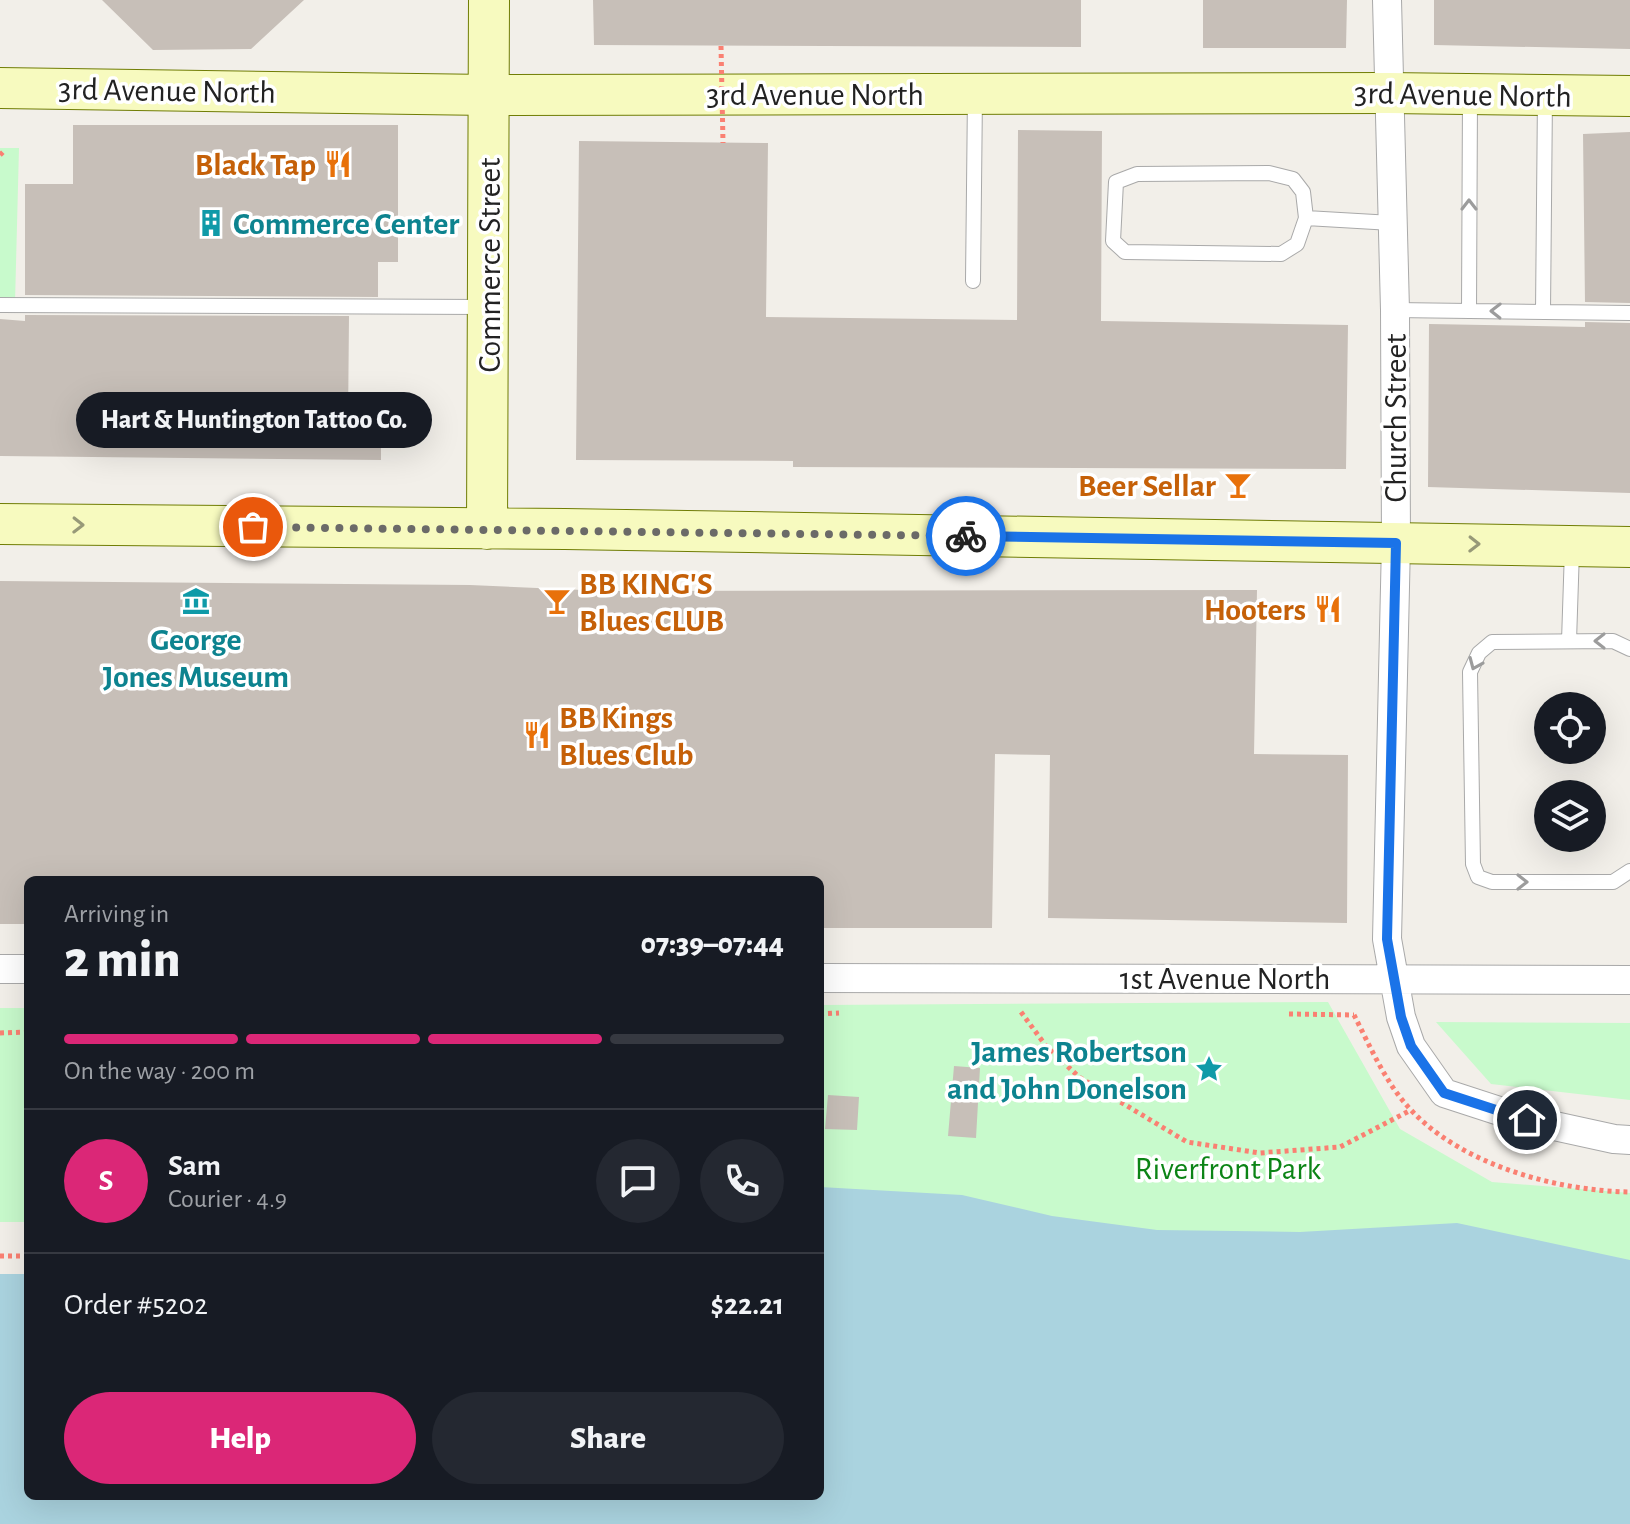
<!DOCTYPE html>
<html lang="en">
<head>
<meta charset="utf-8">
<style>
  body { margin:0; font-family:"Alegreya Sans",sans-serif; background:#242831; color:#f1f3f6; height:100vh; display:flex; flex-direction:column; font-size:30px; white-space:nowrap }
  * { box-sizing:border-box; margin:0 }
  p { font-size:26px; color:#9ea1a6 }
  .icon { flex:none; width:44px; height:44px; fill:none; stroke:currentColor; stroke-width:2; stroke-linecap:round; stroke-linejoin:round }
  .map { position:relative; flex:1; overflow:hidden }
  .panel { position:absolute; left:24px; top:876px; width:800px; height:624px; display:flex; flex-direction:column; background:#171b24; border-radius:12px; box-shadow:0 8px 32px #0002 }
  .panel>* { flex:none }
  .controls { position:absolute; left:1534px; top:692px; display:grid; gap:16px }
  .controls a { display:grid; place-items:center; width:72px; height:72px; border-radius:50%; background:#171b24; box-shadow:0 8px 32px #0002; font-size:40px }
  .pin { position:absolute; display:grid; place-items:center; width:68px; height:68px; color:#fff; margin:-34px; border:4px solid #fff; border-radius:50%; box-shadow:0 2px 8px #0007 }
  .courier { position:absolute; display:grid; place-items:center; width:80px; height:80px; margin:-40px; border:6px solid #1a73e8; border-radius:50%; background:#fff; color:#222; box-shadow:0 2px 10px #0007 }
  .bubble { position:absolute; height:56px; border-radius:28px; background:#171b24; box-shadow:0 8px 32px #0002; font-size:26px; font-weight:800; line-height:56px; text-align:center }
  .summary em { font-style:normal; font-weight:800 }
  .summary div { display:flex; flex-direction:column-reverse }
  .summary { display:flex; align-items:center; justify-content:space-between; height:136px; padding:0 40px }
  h1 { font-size:52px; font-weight:800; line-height:60px }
  .bar { display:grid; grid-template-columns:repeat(4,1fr); gap:12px 8px; align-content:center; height:96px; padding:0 40px }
  .bar i { height:10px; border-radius:6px; background:#363941 }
  .bar .selected { background:#db2777 }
  .bar p { grid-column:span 4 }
  .line { display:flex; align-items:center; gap:20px; padding:0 40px; border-top:2px solid #363941 }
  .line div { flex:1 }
  .round { display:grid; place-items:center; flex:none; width:84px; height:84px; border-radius:42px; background:#242831 }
  .button { display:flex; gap:16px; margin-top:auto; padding:16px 40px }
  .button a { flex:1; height:92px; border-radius:48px; background:#db2777; color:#fff; font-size:32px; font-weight:800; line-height:92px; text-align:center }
  .button a+a { background:#242831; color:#f1f3f6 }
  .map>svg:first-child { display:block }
  .park { fill:#c8facc }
  .water { fill:#aad3df }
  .pier { fill:#f2efe9 }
  .building { fill:#c7bfb8 }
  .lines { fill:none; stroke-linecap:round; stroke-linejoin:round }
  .lane-casing { stroke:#a9a9a9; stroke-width:16 }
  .street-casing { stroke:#a9a9a9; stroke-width:30 }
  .secondary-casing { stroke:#707d05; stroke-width:42 }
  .path { stroke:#fa8072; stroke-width:5; stroke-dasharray:4 4; stroke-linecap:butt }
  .lane { stroke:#fff; stroke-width:14 }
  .street { stroke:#fff; stroke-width:28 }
  .secondary { stroke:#f7fabf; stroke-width:40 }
  .path-bridge { stroke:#fa8072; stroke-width:5; stroke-dasharray:4 4; stroke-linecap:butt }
  .oneway { stroke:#9c9c9c }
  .oneway2 { stroke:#979978 }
  .done { stroke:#6b6a68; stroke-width:8; stroke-dasharray:0 14.4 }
  .route { stroke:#1a73e8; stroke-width:10 }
  .labels { text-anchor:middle; stroke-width:7; stroke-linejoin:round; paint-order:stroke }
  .street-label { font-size:32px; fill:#222; stroke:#fff }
  .food-label { font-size:32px; font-weight:bold; fill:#c56008; stroke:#fff; text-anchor:end }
  .culture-label { font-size:32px; font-weight:bold; fill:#0d838f; stroke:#fff; text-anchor:start }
  .park-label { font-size:32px; fill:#0c8416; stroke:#fff }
</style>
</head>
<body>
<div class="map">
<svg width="1630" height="1524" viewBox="0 0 1630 1524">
  <rect width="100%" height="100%" fill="#f2efe9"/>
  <path class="park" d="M0,148H19L15,303L0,302Z
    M1328,1002L1400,1129L1492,1182L1630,1193V1326L820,1246V1005Z
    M0,1008H28V1222H0Z
    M1436,1022L1630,1023V1100L1491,1084Z"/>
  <path class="water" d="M820,1187L962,1195L1052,1216L1157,1230L1300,1232L1457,1223L1630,1260V1524H0V1222H28V1496H820Z"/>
  <path class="pier" d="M0,1222H28V1274H0Z"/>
  <path class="building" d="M102,0H304L251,49L153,50Z
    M593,0H1081V47L594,45Z
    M1203,0H1347L1346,48H1203Z
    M1434,0H1630V49L1434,45Z
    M73,125H398V262H378V297L25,295V184H73Z
    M1018,130L1102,131L1101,321L1348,325L1346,469L793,467V461L576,460L579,141L768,143L766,317L1017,320Z
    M1630,132V303L1585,302L1583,134Z
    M25,315L349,316L348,423H381V460L0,456V319L25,321Z
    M1585,322L1630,323V493L1428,487L1429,324L1585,327Z
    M0,581L470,585L606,591L1257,590L1254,754L1348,755L1347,923L1048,918L1050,755L995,754L992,928H820V880H28V924H0Z
    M954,1066L980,1068L976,1138L948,1136Z
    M828,1095L859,1097L857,1130L825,1129Z"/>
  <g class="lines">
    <g class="lane-casing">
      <path id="lane" d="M1269,173L1293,179L1303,192L1306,218L1297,244L1281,254L1125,252L1113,241L1116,182L1137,174Z
        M1306,218L1392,223
        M973,281L975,94
        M0,305L484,307
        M1395,310L1630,313
        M1469,311L1470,96
        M1543,312L1545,95
        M1569,641L1572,550
        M1630,649L1613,641L1492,642L1479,653L1470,672L1473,864L1478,877L1492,882H1613L1630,871"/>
    </g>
    <g class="street-casing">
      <path id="street" d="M1387,0L1395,310L1396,543L1387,939L1401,1017L1411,1046L1444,1093L1527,1120L1614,1139L1630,1140
        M0,969H28
        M820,978L1630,980"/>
    </g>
    <g class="secondary-casing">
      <path id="secondary" d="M0,88L489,95L1388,93L1630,96
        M0,524L565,529L1630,547
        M487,529L489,0"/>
    </g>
    <path class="path" d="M0,155L3,152
      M1021,1012L1046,1046L1079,1077L1187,1142L1260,1153L1340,1147L1411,1110
      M820,1014L839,1013
      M1289,1014L1354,1015
      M1354,1015C1370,1046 1386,1084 1411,1110C1462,1165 1557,1191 1630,1192
      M0,1033L28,1032
      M0,1256H28"/>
    <use href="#lane" class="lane"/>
    <use href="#street" class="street"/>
    <use href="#secondary" class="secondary"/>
    <path class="path-bridge" d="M721,46L723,143"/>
  </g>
  <defs><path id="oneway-chevron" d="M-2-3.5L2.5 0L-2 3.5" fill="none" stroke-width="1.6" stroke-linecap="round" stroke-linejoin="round" transform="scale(2)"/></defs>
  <g class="oneway">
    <use href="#oneway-chevron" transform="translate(1469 205) rotate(-90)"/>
    <use href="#oneway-chevron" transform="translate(1496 311) rotate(-179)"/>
    <use href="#oneway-chevron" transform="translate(1600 641) rotate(-180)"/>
    <use href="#oneway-chevron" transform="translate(1475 664) rotate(113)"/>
    <use href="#oneway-chevron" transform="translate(1522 882)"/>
  </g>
  <g class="oneway2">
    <use href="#oneway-chevron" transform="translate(78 525) rotate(1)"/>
    <use href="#oneway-chevron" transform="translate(1474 544) rotate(1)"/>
  </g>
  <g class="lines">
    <path class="done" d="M253,527L966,536"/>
    <path class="route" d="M966,536L1396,543L1387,939L1401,1017L1411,1046L1444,1093L1527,1120"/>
  </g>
  <defs>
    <g id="restaurant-bare" transform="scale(2.16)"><path d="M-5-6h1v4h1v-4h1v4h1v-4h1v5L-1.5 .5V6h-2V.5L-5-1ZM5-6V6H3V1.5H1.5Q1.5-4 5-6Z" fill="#e8710a" stroke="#fff" stroke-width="2.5" paint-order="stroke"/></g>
    <g id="building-bare" transform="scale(2.16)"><path d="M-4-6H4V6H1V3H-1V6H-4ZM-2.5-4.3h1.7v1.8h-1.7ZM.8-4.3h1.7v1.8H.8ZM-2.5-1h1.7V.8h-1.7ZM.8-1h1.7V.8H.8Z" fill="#0f9aa8" stroke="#fff" stroke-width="2.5" paint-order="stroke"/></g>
    <g id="bar-bare" transform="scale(2.16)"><path d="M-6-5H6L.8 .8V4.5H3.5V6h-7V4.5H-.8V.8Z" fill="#e8710a" stroke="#fff" stroke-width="2.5" paint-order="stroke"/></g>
    <g id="museum-bare" transform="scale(2.16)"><path d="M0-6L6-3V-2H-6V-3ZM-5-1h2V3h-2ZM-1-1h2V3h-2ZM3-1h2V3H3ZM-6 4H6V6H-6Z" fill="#0f9aa8" stroke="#fff" stroke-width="2.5" paint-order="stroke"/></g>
    <g id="sight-bare" transform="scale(2.16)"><path d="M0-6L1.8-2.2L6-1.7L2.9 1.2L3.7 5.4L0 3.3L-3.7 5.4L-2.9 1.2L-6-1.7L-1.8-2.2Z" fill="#0f9aa8" stroke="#fff" stroke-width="2.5" paint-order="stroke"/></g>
  </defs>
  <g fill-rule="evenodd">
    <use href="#restaurant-bare" x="338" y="164"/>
    <use href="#building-bare" x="211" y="223"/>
    <use href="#bar-bare" x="1238" y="485"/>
    <use href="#museum-bare" x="196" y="601"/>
    <use href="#bar-bare" x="557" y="601"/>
    <use href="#restaurant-bare" x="1328" y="609"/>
    <use href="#restaurant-bare" x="537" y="735"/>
    <use href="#sight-bare" x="1209" y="1069"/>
  </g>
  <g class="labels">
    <g class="street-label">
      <text transform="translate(167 90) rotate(1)" y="11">3rd Avenue North</text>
      <text x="815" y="105">3rd Avenue North</text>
      <text transform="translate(1463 94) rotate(1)" y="11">3rd Avenue North</text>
      <text transform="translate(489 265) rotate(-90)" y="11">Commerce Street</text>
      <text transform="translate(1395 418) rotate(-90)" y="11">Church Street</text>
      <text x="1225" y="989">1st Avenue North</text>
    </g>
    <g class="food-label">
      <text x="316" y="175">Black Tap</text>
      <text x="1216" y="496">Beer Sellar</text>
      <text x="579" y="594" text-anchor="start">BB KING'S<tspan x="579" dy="37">Blues CLUB</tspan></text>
      <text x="1306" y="620">Hooters</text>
      <text x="559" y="728" text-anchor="start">BB Kings<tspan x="559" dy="37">Blues Club</tspan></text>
    </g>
    <g class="culture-label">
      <text x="233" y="234">Commerce Center</text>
      <text x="196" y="650" text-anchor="middle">George<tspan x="196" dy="37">Jones Museum</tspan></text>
      <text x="1187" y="1062" text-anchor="end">James Robertson<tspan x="1187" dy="37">and John Donelson</tspan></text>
    </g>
    <g class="park-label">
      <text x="1228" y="1179">Riverfront Park</text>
    </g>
  </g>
</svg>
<div class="controls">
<a><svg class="icon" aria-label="locate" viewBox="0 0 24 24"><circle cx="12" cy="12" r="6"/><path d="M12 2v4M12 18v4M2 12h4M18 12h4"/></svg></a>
<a><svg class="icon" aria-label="layers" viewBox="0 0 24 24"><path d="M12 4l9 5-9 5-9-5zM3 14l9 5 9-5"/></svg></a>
</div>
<div class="pin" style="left:253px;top:527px;background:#ea580c"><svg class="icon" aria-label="bag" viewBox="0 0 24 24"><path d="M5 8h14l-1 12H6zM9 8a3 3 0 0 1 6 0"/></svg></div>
<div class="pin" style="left:1527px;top:1120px;background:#1f2937"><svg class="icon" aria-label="home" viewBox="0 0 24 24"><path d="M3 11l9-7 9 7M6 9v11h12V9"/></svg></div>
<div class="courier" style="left:966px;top:536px"><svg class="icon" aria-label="bike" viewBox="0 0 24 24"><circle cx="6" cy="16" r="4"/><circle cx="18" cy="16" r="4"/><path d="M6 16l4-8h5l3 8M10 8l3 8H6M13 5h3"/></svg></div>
<div class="bubble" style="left:76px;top:392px;width:356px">Hart &amp; Huntington Tattoo Co.</div>
<section class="panel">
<div class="summary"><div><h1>2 min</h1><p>Arriving in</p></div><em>07:39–07:44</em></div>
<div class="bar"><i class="selected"></i><i class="selected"></i><i class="selected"></i><i></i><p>On the way · 200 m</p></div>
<div class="line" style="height:144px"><b class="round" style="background:#db2777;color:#fff">S</b><div><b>Sam</b><p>Courier · 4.9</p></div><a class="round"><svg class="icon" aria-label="chat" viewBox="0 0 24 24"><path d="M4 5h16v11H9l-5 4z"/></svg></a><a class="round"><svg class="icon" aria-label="phone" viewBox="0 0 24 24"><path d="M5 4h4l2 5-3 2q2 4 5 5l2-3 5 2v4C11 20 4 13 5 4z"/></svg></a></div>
<div class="line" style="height:104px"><div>Order #5202</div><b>$22.21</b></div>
<div class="button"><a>Help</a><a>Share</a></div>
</section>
</div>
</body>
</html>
